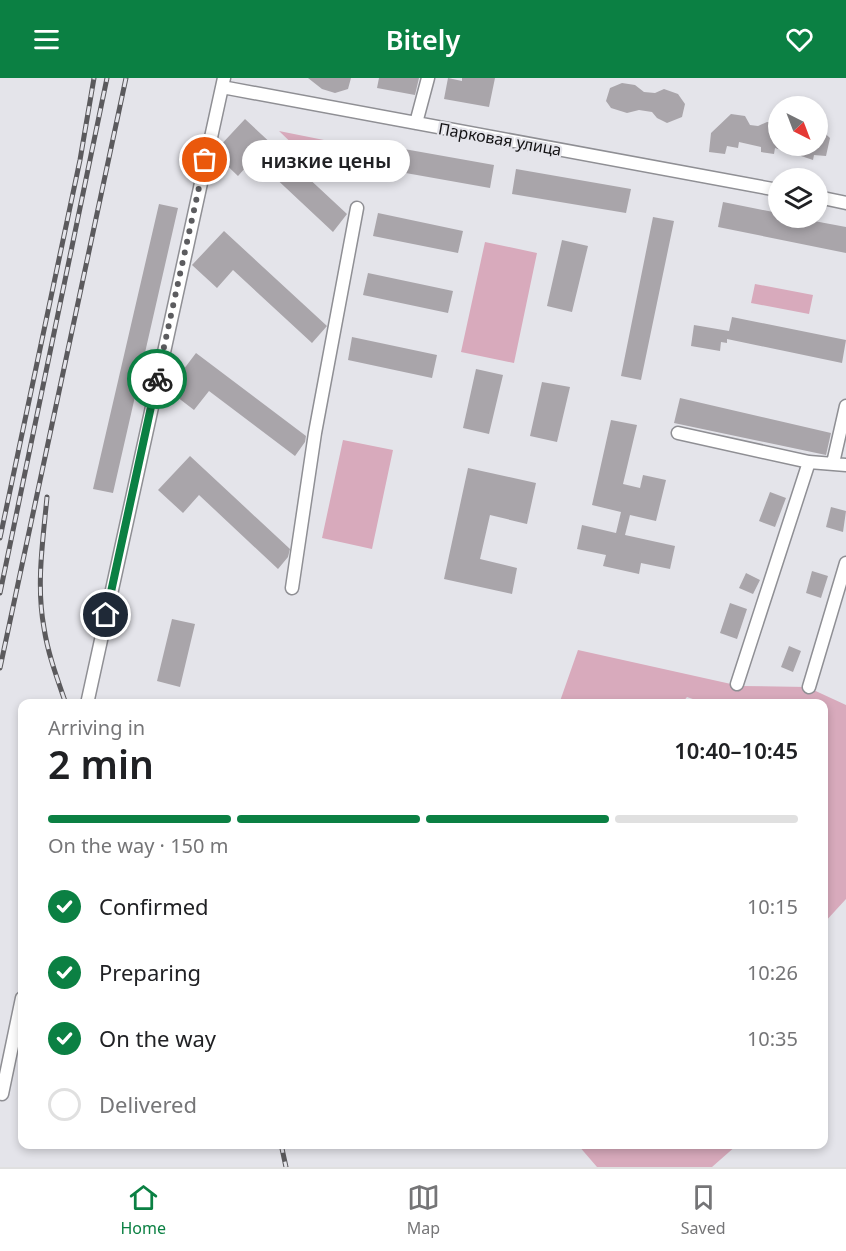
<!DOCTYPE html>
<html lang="en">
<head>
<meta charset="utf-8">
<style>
  body { margin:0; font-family:"Noto Sans",sans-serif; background:#f6f6f6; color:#202124; height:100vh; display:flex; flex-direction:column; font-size:22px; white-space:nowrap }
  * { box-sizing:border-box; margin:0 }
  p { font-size:20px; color:#757577 }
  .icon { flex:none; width:33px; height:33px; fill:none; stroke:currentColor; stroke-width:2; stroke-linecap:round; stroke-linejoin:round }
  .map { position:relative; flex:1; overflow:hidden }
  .sheet { position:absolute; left:18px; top:621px; width:810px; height:450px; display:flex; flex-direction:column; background:#fff; border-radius:12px; box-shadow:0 3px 9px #0003 }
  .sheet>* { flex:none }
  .needle { width:39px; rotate:138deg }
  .buttons { position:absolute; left:768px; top:18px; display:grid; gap:12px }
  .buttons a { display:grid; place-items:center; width:60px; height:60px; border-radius:50%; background:#fff; box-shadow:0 3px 9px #0003; font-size:30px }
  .pin { position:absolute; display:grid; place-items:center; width:51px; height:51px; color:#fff; margin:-26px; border:3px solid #fff; border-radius:50%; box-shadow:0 2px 6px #0007 }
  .courier { position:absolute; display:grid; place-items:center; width:60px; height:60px; margin:-30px; border:4px solid #0b8043; border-radius:50%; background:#fff; color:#222; box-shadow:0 2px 8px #0007 }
  .bubble { position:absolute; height:42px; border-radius:21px; background:#fff; box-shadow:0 3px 9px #0003; font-size:20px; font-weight:600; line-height:42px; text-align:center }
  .headline em { font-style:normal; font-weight:600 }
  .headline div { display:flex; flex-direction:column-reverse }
  .headline { display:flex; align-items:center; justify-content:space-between; height:102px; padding:0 30px }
  h1 { font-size:39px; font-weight:600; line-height:45px }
  .bar { display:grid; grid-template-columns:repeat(4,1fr); gap:9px 6px; align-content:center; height:72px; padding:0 30px }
  .bar i { height:8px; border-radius:4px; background:#e0e0e0 }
  .bar .current { background:#0b8043 }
  .bar p { grid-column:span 4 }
  ol { padding:0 30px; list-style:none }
  li { display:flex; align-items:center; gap:18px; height:66px }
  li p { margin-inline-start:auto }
  li .icon { padding:6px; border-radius:50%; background:#0b8043; color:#fff; stroke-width:4 }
  li:last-child { color:#757577 }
  li i { width:33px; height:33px; border:3px solid #e0e0e0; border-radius:50% }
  header { display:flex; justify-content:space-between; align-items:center; height:78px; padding:0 30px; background:#0b8043; color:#fff; font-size:27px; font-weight:600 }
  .tab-bar { display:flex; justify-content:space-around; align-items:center; height:84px; border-top:2px solid #e0e0e0; background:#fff; font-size:16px; color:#757577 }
  .tab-bar a { display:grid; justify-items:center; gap:3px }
  .tab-bar .current { color:#0b8043 }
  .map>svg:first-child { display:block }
  .green { fill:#d8aabc }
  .building { fill:#a9a5aa }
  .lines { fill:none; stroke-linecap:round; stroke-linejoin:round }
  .minor-casing { stroke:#8f8f94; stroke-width:15 }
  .minor { stroke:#fff; stroke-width:12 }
  .rail-casing { stroke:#5b5a5d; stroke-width:5 }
  .rail { stroke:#e4e4ea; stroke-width:3; stroke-dasharray:9; stroke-linecap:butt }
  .done { stroke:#5c5c5f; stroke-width:6; stroke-dasharray:0 10.8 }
  .route { stroke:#0b8043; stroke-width:8 }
  .labels { text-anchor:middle; stroke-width:4.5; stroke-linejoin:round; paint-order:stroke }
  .street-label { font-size:16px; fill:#131214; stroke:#e4e4ea }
</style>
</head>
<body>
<header><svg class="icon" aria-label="menu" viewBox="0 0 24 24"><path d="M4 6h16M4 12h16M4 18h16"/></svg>Bitely<svg class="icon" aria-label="heart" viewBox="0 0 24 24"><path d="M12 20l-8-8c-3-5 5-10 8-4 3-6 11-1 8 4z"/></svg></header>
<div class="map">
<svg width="846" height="1089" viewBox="0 0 846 1089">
  <rect width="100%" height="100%" fill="#e4e4ea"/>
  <path class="green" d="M279,53L334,64L327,99Z
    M485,164L537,175L514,285L461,274Z
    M755,206L813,217L809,236L751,225Z
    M343,362L393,372L372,471L322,460Z
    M578,572L740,608L807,609L846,627V821L824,845V626H707L687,619L682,625L559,626Z
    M578,1067H737L712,1089H597Z"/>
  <path class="building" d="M308,0H351L348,11L335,15L322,11Z
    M379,0H419L415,17L377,10Z
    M448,0L462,3V0H495L489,29L444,21Z
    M622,5L635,7L644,14L655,15L664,11L678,16L685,26L682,39L667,45L657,40L652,34L639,32L627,35L611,30L606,23L610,10Z
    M731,36L745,38L750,47L758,48L767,44L778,45V71L775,70L774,76L761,74V69L739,64L738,70L727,68L725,76L709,74L711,55Z
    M245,41L347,136L333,154L254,80L238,98L216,77L217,71Z
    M818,49L830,60L826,78L814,77L813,82L801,78L804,68H818Z
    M376,66L494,87L490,110L372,89Z
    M516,91L631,111L626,135L512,116Z
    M723,124L778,135V140H798L846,149V175L718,149Z
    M159,126L178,130L113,415L93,411Z
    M378,135L463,153L458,175L373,158Z
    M653,139L674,143L641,302L621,298Z
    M224,153L327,248L312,265L233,192L217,210L192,187Z
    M562,162L588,168L572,234L547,228Z
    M368,195L453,213L448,235L363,217Z
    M732,239L846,262L842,285L727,261V265L721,264L720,273L691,268L694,247L729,253Z
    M352,259L437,277L432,300L348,282Z
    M196,275L306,358L305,364L295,378L209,313L194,332L168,312Z
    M476,291L503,297L489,356L463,350Z
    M542,304L570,309L557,364L530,358Z
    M680,320L831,355L826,377L674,345Z
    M611,342L637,347L623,406L640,410L643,397L666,402L656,443L630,437L625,457L675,468L670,491L641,485L639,496L603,488L606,477L577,471L582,447L616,455L621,434L592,427Z
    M190,378L290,471L288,479L278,491L199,417L183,435L158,412Z
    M468,390L536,405L527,446L490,437L480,481L517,490L512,516L444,501Z
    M770,414L786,420L775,449L759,443Z
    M831,429L846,433L843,454L826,449Z
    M812,493L828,498L821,520L806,515Z
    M746,495L760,502L753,516L739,510Z
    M730,525L747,531L737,561L720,555Z
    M172,541L195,546L180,609L157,603Z
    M789,568L801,573L793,594L781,589Z"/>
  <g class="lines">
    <g class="minor-casing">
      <path id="minor" d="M222,9L778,112
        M416,45L428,0
        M818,119L846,125
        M678,355L809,384L846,387
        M833,385L846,328
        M292,510L315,355L357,130
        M737,606L809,384
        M809,609L846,485
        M87,626L224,0
        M2,1016L22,920"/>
    </g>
    <use href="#minor" class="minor"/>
    <g class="rail-casing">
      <path id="rail" d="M47,419C43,462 36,507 44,550C48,576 57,600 66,626
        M0,460L80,82L94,0
        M0,515L107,0
        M0,590L126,0
        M281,1066L286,1089"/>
    </g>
    <use href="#rail" class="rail"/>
  </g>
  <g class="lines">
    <path class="done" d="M157,301L205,82"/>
    <path class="route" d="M106,537L157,301"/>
  </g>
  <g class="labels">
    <g class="street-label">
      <text transform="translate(500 61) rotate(10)" y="6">Парковая улица</text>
    </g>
  </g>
</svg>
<div class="buttons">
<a><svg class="needle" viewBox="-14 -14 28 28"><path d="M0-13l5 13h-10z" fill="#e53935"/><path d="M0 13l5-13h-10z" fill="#757577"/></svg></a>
<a><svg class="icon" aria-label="layers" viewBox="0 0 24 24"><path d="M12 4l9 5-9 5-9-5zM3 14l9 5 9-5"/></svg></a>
</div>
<div class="pin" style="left:205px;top:82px;background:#ea580c"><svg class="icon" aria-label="bag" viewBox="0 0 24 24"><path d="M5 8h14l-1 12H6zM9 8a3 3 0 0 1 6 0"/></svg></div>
<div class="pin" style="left:106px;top:537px;background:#1f2937"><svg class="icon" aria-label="home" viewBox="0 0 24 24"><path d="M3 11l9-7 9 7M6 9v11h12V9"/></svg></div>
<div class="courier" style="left:157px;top:301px"><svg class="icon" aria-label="bike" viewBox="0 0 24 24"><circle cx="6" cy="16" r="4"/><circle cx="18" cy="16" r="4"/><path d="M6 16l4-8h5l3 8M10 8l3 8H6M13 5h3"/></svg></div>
<div class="bubble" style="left:242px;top:62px;width:168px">низкие цены</div>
<section class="sheet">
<div class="headline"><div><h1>2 min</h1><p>Arriving in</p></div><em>10:40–10:45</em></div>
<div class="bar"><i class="current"></i><i class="current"></i><i class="current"></i><i></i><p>On the way · 150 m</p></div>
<ol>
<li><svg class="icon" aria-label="check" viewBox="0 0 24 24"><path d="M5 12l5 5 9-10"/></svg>Confirmed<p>10:15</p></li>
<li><svg class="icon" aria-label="check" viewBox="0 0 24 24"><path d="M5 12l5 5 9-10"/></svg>Preparing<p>10:26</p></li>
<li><svg class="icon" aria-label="check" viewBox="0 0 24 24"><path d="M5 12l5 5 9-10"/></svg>On the way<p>10:35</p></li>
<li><i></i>Delivered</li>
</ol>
</section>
</div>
<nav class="tab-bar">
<a class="current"><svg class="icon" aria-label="home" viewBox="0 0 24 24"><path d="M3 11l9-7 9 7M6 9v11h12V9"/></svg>Home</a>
<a><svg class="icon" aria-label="map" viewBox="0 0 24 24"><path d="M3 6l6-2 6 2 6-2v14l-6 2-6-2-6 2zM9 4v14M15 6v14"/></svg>Map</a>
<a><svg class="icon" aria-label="saved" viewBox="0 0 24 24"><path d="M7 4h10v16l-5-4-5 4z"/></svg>Saved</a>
</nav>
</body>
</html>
